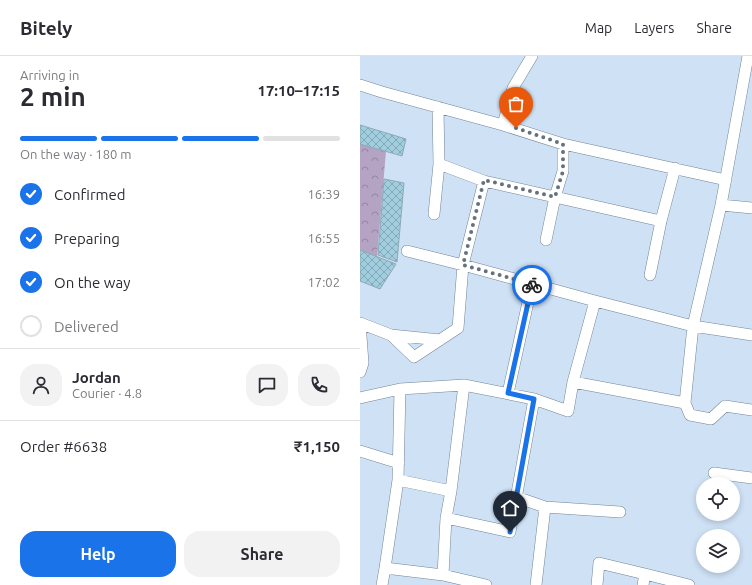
<!DOCTYPE html>
<html lang="en">
<head>
<meta charset="utf-8">
<style>
  body { margin:0; font-family:Ubuntu,sans-serif; background:#f2f2f3; color:#2b2b33; height:100vh; display:flex; flex-direction:column; font-size:15px; white-space:nowrap }
  * { box-sizing:border-box; margin:0 }
  p { font-size:13px; color:#7c7c81 }
  .icon { flex:none; width:22px; height:22px; fill:none; stroke:currentColor; stroke-width:2; stroke-linecap:round; stroke-linejoin:round }
  .map { position:relative; flex:1; overflow:hidden }
  .sheet { display:flex; flex-direction:column; background:#fff; width:360px }
  .sheet>* { flex:none }
  .buttons { position:absolute; left:336px; top:421px; display:grid; gap:8px }
  .buttons a { display:grid; place-items:center; width:44px; height:44px; border-radius:50%; background:#fff; box-shadow:0 2px 6px #0003; font-size:20px }
  .pin { position:absolute; display:grid; place-items:center; width:34px; height:34px; color:#fff; margin:-41px -17px; border-radius:50% 50% 50% 0; rotate:-45deg; box-shadow:0 0 4px #0007 }
  .pin .icon { rotate:45deg }
  .courier { position:absolute; display:grid; place-items:center; width:40px; height:40px; margin:-20px; border:3px solid #1a73e8; border-radius:50%; background:#fff; color:#222; box-shadow:0 1px 5px #0007 }
  .overview em { font-style:normal; font-weight:700 }
  .overview div { display:flex; flex-direction:column-reverse }
  .overview { display:flex; align-items:center; justify-content:space-between; height:68px; padding:0 20px }
  h1 { font-size:26px; font-weight:700; line-height:30px }
  .bar { display:grid; grid-template-columns:repeat(4,1fr); gap:6px 4px; align-content:center; height:48px; padding:0 20px }
  .bar i { height:5px; border-radius:3px; background:#e1e1e2 }
  .bar .on { background:#1a73e8 }
  .bar p { grid-column:span 4 }
  .line { display:flex; align-items:center; gap:10px; padding:0 20px; border-top:1px solid #e1e1e2 }
  .line div { flex:1 }
  .round { display:grid; place-items:center; flex:none; width:42px; height:42px; border-radius:16px; background:#f2f2f3 }
  ol { padding:0 20px; list-style:none }
  li { display:flex; align-items:center; gap:12px; height:44px }
  li p { margin-inline-start:auto }
  li .icon { padding:4px; border-radius:50%; background:#1a73e8; color:#fff; stroke-width:4 }
  li:last-child { color:#7c7c81 }
  li i { width:22px; height:22px; border:2px solid #e1e1e2; border-radius:50% }
  .cta { display:flex; gap:8px; margin-top:auto; padding:8px 20px }
  .cta a { flex:1; height:46px; border-radius:16px; background:#1a73e8; color:#fff; font-size:16px; font-weight:700; line-height:46px; text-align:center }
  .cta a+a { background:#f2f2f3; color:#2b2b33 }
  header { display:flex; align-items:center; gap:24px; box-sizing:border-box; height:56px; padding:0 20px; background:#fff; border-bottom:1px solid #e1e1e2 }
  header strong { font-size:19px }
  nav { display:flex; gap:22px; margin-inline-start:auto; font-size:14px }
  main { display:flex; flex:1; min-height:0 }
  .map>svg:first-child { display:block }
  .park { fill:url(#park-crowns) }
  .building { fill:url(#building-cross-hatch); stroke:#8daab4 }
  .lines { fill:none; stroke-linecap:round; stroke-linejoin:round }
  .minor-casing { stroke:#738497; stroke-width:12 }
  .minor { stroke:#fff; stroke-width:11 }
  .done { stroke:#65717d; stroke-width:4; stroke-dasharray:0 7.2 }
  .route { stroke:#1a73e8; stroke-width:5 }
</style>
</head>
<body>
<header>
<strong>Bitely</strong>
<nav><a>Map</a><a>Layers</a><a>Share</a></nav>
</header>
<main>
<section class="sheet">
<div class="overview"><div><h1>2 min</h1><p>Arriving in</p></div><em>17:10–17:15</em></div>
<div class="bar"><i class="on"></i><i class="on"></i><i class="on"></i><i></i><p>On the way · 180 m</p></div>
<ol>
<li><svg class="icon" aria-label="check" viewBox="0 0 24 24"><path d="M5 12l5 5 9-10"/></svg>Confirmed<p>16:39</p></li>
<li><svg class="icon" aria-label="check" viewBox="0 0 24 24"><path d="M5 12l5 5 9-10"/></svg>Preparing<p>16:55</p></li>
<li><svg class="icon" aria-label="check" viewBox="0 0 24 24"><path d="M5 12l5 5 9-10"/></svg>On the way<p>17:02</p></li>
<li><i></i>Delivered</li>
</ol>
<div class="line" style="height:72px"><a class="round"><svg class="icon" aria-label="person" viewBox="0 0 24 24"><circle cx="12" cy="8" r="4"/><path d="M4 21q1-7 8-7t8 7"/></svg></a><div><b>Jordan</b><p>Courier · 4.8</p></div><a class="round"><svg class="icon" aria-label="chat" viewBox="0 0 24 24"><path d="M4 5h16v11H9l-5 4z"/></svg></a><a class="round"><svg class="icon" aria-label="phone" viewBox="0 0 24 24"><path d="M5 4h4l2 5-3 2q2 4 5 5l2-3 5 2v4C11 20 4 13 5 4z"/></svg></a></div>
<div class="line" style="height:52px"><div>Order #6638</div><b>₹1,150</b></div>
<div class="cta"><a>Help</a><a>Share</a></div>
</section>
<div class="map">
<svg width="392" height="529" viewBox="0 0 392 529">
  <defs>
    <pattern id="park-crowns" width="20" height="18" patternUnits="userSpaceOnUse"><rect width="20" height="18" fill="#b5a3c3"/><path d="M2 6a3 3 0 1 1 6 0M12 15a3 3 0 1 1 6 0" fill="none" stroke="#9486a0"/></pattern>
    <pattern id="building-cross-hatch" width="8" height="8" patternUnits="userSpaceOnUse"><rect width="8" height="8" fill="#a1cede"/><path d="M0 0l8 8M0 8l8-8" fill="none" stroke="#84a8b5"/></pattern>
  </defs>
  <rect width="100%" height="100%" fill="#cee1f5"/>
  <path class="park" d="M0,88L26,95L17,201L0,195Z"/>
  <path class="building" d="M0,69L46,83L42,100L0,88Z
    M24,123L44,127L37,206L18,199Z
    M0,194L36,208L20,233L0,225Z"/>
  <g class="lines">
    <g class="minor-casing">
      <path id="minor" d="M388,0L361,149L392,152
        M0,29L22,36L143,69L203,88L366,124
        M143,69L153,32L172,0
        M124,125L301,165
        M361,149L333,270L392,279
        M74,158L79,108L78,51
        M186,184L195,141L203,115V88
        M47,195L103,209L235,245L333,270L325,347L213,326L208,355L174,343
        M290,219L301,165L315,112
        M0,267L31,279L54,301L98,272L103,209L124,125L79,108
        M31,279L80,284
        M0,316L3,307L0,267
        M213,326L235,245
        M148,337L172,228
        M0,342L40,333L104,329L91,435L86,462L83,519L25,512L38,424L40,333
        M325,347L330,359L351,363L365,350L392,354
        M0,395L39,407
        M354,417L392,422
        M38,424L91,435
        M156,441L185,451L176,529
        M185,451L260,456
        M86,462L150,476L174,343L104,329
        M285,518L329,529
        M83,519L126,529
        M22,529L25,512
        M237,529L239,507L285,518L283,529"/>
    </g>
    <use href="#minor" class="minor"/>
  </g>
  <g class="lines">
    <path class="done" d="M156,72L203,88V115L195,141L124,124L103,209L172,228V229"/>
    <path class="route" d="M150,476L174,343L148,337L172,229"/>
  </g>
</svg>
<div class="buttons">
<a><svg class="icon" aria-label="locate" viewBox="0 0 24 24"><circle cx="12" cy="12" r="6"/><path d="M12 2v4M12 18v4M2 12h4M18 12h4"/></svg></a>
<a><svg class="icon" aria-label="layers" viewBox="0 0 24 24"><path d="M12 4l9 5-9 5-9-5zM3 14l9 5 9-5"/></svg></a>
</div>
<div class="pin" style="left:156px;top:72px;background:#ea580c"><svg class="icon" aria-label="bag" viewBox="0 0 24 24"><path d="M5 8h14l-1 12H6zM9 8a3 3 0 0 1 6 0"/></svg></div>
<div class="pin" style="left:150px;top:476px;background:#1f2937"><svg class="icon" aria-label="home" viewBox="0 0 24 24"><path d="M3 11l9-7 9 7M6 9v11h12V9"/></svg></div>
<div class="courier" style="left:172px;top:229px"><svg class="icon" aria-label="bike" viewBox="0 0 24 24"><circle cx="6" cy="16" r="4"/><circle cx="18" cy="16" r="4"/><path d="M6 16l4-8h5l3 8M10 8l3 8H6M13 5h3"/></svg></div>
</div>
</main>
</body>
</html>
